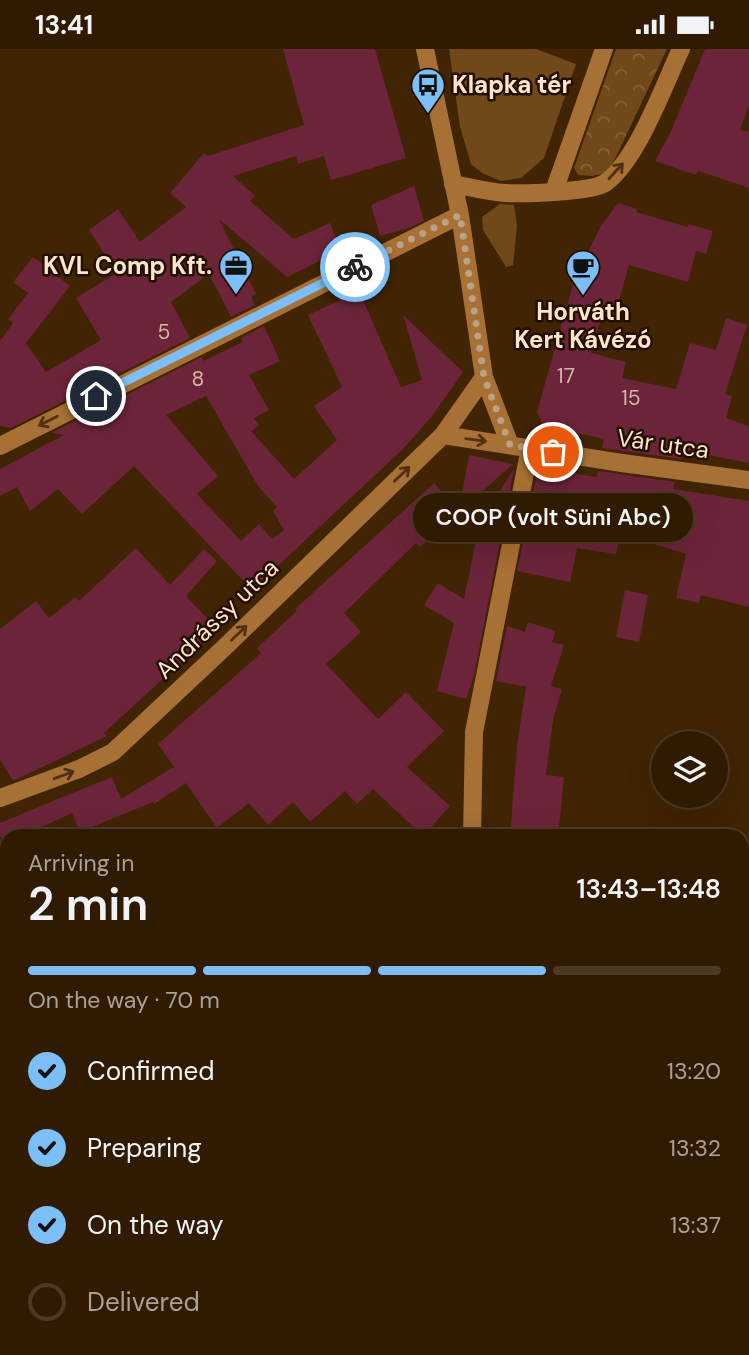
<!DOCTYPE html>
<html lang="en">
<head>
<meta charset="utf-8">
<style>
  body { margin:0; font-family:"DM Sans",sans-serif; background:#38240c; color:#f1f3f6; height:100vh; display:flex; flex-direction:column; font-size:26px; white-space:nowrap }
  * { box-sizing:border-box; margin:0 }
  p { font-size:23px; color:#a8a199 }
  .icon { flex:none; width:38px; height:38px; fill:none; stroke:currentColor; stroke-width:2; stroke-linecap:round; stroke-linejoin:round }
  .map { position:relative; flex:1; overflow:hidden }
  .details { position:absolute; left:0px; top:780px; width:749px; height:527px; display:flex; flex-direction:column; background:#301b02; border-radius:21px 21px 0 0; box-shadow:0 7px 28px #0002,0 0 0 2px #4b3924 }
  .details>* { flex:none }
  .buttons { position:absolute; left:651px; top:682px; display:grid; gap:14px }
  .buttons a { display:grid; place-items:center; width:77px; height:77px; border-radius:50%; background:#301b02; box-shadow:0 7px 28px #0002,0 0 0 2px #4b3924; font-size:35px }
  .pin { position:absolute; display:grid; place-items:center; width:60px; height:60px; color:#fff; margin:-30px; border:4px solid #fff; border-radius:50%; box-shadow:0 2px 7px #0007 }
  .courier { position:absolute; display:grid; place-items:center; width:70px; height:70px; margin:-35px; border:5px solid #7bbef8; border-radius:50%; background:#fff; color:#222; box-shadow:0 2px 9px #0007 }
  .bubble { position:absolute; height:49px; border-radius:24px; background:#301b02; box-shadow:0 7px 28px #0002,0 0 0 2px #4b3924; font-size:23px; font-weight:600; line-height:49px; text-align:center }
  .summary em { font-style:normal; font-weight:600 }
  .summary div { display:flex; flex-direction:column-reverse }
  .summary { display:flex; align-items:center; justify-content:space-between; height:119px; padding:0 28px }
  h1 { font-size:46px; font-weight:600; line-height:52px }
  .bar { display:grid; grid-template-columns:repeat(4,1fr); gap:10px 7px; align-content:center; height:84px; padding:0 28px }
  .bar i { height:9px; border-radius:5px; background:#4b3924 }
  .bar .selected { background:#7bbef8 }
  .bar p { grid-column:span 4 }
  ol { padding:0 28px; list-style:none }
  li { display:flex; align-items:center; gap:21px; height:77px }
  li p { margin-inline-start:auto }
  li .icon { padding:7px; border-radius:50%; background:#7bbef8; color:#111; stroke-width:4 }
  li:last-child { color:#a8a199 }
  li i { width:38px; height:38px; border:4px solid #4b3924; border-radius:50% }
  .status { display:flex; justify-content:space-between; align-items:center; height:49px; padding:0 35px; background:#301b02; direction:ltr }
  .status svg { height:19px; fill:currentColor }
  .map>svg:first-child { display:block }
  .grass { fill:#70481a }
  .park { fill:url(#park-crowns) }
  .building { fill:#6b2439; fill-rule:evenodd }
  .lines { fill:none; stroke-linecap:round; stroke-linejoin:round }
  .street { stroke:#a77034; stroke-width:18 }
  .oneway { stroke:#513012 }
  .done { stroke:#bba186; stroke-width:7; stroke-dasharray:0 12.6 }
  .route { stroke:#7bbef8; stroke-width:9 }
  .labels { text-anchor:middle; stroke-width:5; stroke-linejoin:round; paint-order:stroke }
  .number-label { font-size:21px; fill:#d8b5a8 }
  .poi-label { font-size:24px; font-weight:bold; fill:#fde5cd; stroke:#230e00; text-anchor:start }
  .street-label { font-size:24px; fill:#fde5cd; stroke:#230e00 }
</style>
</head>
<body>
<div class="status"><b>13:41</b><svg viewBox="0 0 49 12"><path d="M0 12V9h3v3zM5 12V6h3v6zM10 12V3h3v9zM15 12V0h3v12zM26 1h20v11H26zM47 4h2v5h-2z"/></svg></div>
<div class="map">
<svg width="749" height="1306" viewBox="0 0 749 1306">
  <defs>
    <pattern id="park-crowns" width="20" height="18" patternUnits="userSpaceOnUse" patternTransform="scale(1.75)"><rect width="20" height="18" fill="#70481a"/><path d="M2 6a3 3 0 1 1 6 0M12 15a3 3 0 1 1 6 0" fill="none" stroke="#85623a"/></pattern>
  </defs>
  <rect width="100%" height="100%" fill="#402403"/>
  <path class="grass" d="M449,0H536L576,15L544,109L521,129L501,132L482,124L471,115L460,78Z
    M500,155L514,156L517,176L513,216L506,218L483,181L482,168Z"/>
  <path class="park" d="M616,0H667L615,110L606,124L592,127L578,126L574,119Z"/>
  <path class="building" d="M283,0H375L406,109L331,131L324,107L298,115L296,107L233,127L255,147L250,152L294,190L330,174L341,201L287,228L219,170L256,245L251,248L255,256L231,268L209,225L171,253L190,289L11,379L0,377V292L13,274L8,270L28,244L13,233L33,208L70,237L26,294L46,323L101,291L76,249L117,224L89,181L118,160L140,193L186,158L170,144L204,104L208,107L304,76Z
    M705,0H749V57L740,81L749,83V139L698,122L696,126L655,112L671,82Z
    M414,137L424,172L411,178L380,187L371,156Z
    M618,154L637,160L636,163L688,178V175L713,182L706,205L696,202L688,233L629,216L614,269L602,265L591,304L626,313L622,329L676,340L690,294L716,301L726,269L747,276L725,345L732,347L726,369L749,377V414L683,401L681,410L602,399L604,390L543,376L537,363L574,232L601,177Z
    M359,242L401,338L422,331L403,266L463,323L433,366L403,400L252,541L134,417L82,465L58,440L30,462L17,438L0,447V420L64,386L51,384L202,308L203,312L243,293L241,289L264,277L280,312L249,326L269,361L254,369L259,377L251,382L294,430L337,391L314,357L342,338L308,266ZM206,347L258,437L277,458L273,462L284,481L272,490L259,475L241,492L197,445L218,427L166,366Z
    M469,406L513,415L420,498L416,494L344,564L361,583L326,615L378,670L406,643L444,682L407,718L450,757L423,787L373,740L357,755L345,742L310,773L293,753L268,776L249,754L217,779L186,734L154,755L153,753L80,783L72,764L20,788H0V774L65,747L71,762L65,747L112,728L121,750L174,718L158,695L261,604L257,599L297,562L295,560L434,434L459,462Z
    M538,419L597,428L598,422L675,433L673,440L749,452V558L701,546L699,554L676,549L686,505L620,484L616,505L577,499L570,533L517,522Z
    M514,420L474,627L466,650L437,642L454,574L424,556L438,534L464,550L480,472Z
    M136,499L170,536L204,500L217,512L186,547L217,580L104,684L107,687L13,732L0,711V580L36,552L49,569L76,548L79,552Z
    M625,541L648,546L639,593L616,588Z
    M528,573L556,582L552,593L564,596L551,637L562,640L553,671L546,726L564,728L558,788H510L517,696L526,638L496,632L507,577L525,583Z"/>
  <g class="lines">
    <path class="street" d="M425,0L460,166L484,328L510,396
      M453,135C470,138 487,143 505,144C524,145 592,143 605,134C637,112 664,36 681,0
      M554,142L604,0
      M443,386L622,414L749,431
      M0,397L460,166
      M0,749L79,720L113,703L227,596L443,386L484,328
      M472,788L474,683L530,399
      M0,979L7,983
      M0,1285L7,1281
      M319,1300L337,1306
      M511,1300L514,1306
      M602,1300L612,1306"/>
  </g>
  <defs><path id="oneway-shaft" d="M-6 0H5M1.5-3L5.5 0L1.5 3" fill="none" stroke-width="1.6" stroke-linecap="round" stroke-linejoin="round" transform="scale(1.75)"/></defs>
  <g class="oneway">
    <use href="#oneway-shaft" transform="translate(616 122) rotate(-48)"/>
    <use href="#oneway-shaft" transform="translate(48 372) rotate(153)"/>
    <use href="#oneway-shaft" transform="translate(476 391) rotate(8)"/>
    <use href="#oneway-shaft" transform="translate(402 425) rotate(-44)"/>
    <use href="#oneway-shaft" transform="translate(239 584) rotate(-44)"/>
    <use href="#oneway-shaft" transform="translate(64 726) rotate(-20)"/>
  </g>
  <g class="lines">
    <path class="done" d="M355,218L460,166L484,328L510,396L553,403"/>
    <path class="route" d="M96,347L355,218"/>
  </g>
  <defs>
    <g id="bus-pin" transform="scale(1.75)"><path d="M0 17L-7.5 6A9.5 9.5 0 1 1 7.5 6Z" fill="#7bbef8" stroke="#230e00"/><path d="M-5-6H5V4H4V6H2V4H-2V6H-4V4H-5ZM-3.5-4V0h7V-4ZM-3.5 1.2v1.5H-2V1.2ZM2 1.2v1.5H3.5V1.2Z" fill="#111"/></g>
    <g id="office-pin" transform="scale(1.75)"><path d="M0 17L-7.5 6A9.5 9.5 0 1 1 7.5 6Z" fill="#7bbef8" stroke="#230e00"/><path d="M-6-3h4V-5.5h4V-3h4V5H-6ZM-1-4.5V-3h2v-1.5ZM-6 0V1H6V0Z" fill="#111"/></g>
    <g id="cafe-pin" transform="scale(1.75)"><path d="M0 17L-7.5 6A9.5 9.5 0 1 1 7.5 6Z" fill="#7bbef8" stroke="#230e00"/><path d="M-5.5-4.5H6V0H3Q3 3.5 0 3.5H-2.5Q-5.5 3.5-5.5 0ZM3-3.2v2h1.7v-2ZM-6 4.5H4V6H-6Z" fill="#111"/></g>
  </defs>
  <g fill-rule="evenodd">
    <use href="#bus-pin" x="428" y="36"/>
    <use href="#office-pin" x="236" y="217"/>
    <use href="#cafe-pin" x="583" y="218"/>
  </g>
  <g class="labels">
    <g class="number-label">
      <text x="164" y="290">5</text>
      <text x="566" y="334">17</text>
      <text x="198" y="337">8</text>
      <text x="631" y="356">15</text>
    </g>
    <g class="poi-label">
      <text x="452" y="44">Klapka tér</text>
      <text x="212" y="225" text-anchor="end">KVL Comp Kft.</text>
      <text x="583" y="271" text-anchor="middle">Horváth<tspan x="583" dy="28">Kert Kávézó</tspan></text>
    </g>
    <g class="street-label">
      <text transform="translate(663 395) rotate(8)" y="8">Vár utca</text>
      <text transform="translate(217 570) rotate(-44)" y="8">Andrássy utca</text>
    </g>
  </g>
</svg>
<div class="buttons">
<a><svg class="icon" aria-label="layers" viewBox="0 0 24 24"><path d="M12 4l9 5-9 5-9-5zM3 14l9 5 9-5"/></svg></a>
</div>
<div class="pin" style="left:553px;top:403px;background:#ea580c"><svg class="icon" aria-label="bag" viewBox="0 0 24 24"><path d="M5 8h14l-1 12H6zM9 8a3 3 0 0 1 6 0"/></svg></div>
<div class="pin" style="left:96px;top:347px;background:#1f2937"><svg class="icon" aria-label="home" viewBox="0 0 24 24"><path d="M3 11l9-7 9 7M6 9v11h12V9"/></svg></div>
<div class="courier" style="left:355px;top:218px"><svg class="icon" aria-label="bike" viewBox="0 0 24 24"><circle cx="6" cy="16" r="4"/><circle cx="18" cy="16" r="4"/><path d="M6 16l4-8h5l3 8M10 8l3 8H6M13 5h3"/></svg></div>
<div class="bubble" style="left:413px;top:444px;width:280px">COOP (volt Süni Abc)</div>
<section class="details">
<div class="summary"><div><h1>2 min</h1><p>Arriving in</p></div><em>13:43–13:48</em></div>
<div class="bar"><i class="selected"></i><i class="selected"></i><i class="selected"></i><i></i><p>On the way · 70 m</p></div>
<ol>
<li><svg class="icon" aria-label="check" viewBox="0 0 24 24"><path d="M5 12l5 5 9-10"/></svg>Confirmed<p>13:20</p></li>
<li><svg class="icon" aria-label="check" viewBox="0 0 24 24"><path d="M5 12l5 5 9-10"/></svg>Preparing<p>13:32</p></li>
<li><svg class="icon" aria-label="check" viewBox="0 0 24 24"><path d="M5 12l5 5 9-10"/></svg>On the way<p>13:37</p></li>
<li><i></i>Delivered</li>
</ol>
</section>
</div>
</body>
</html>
